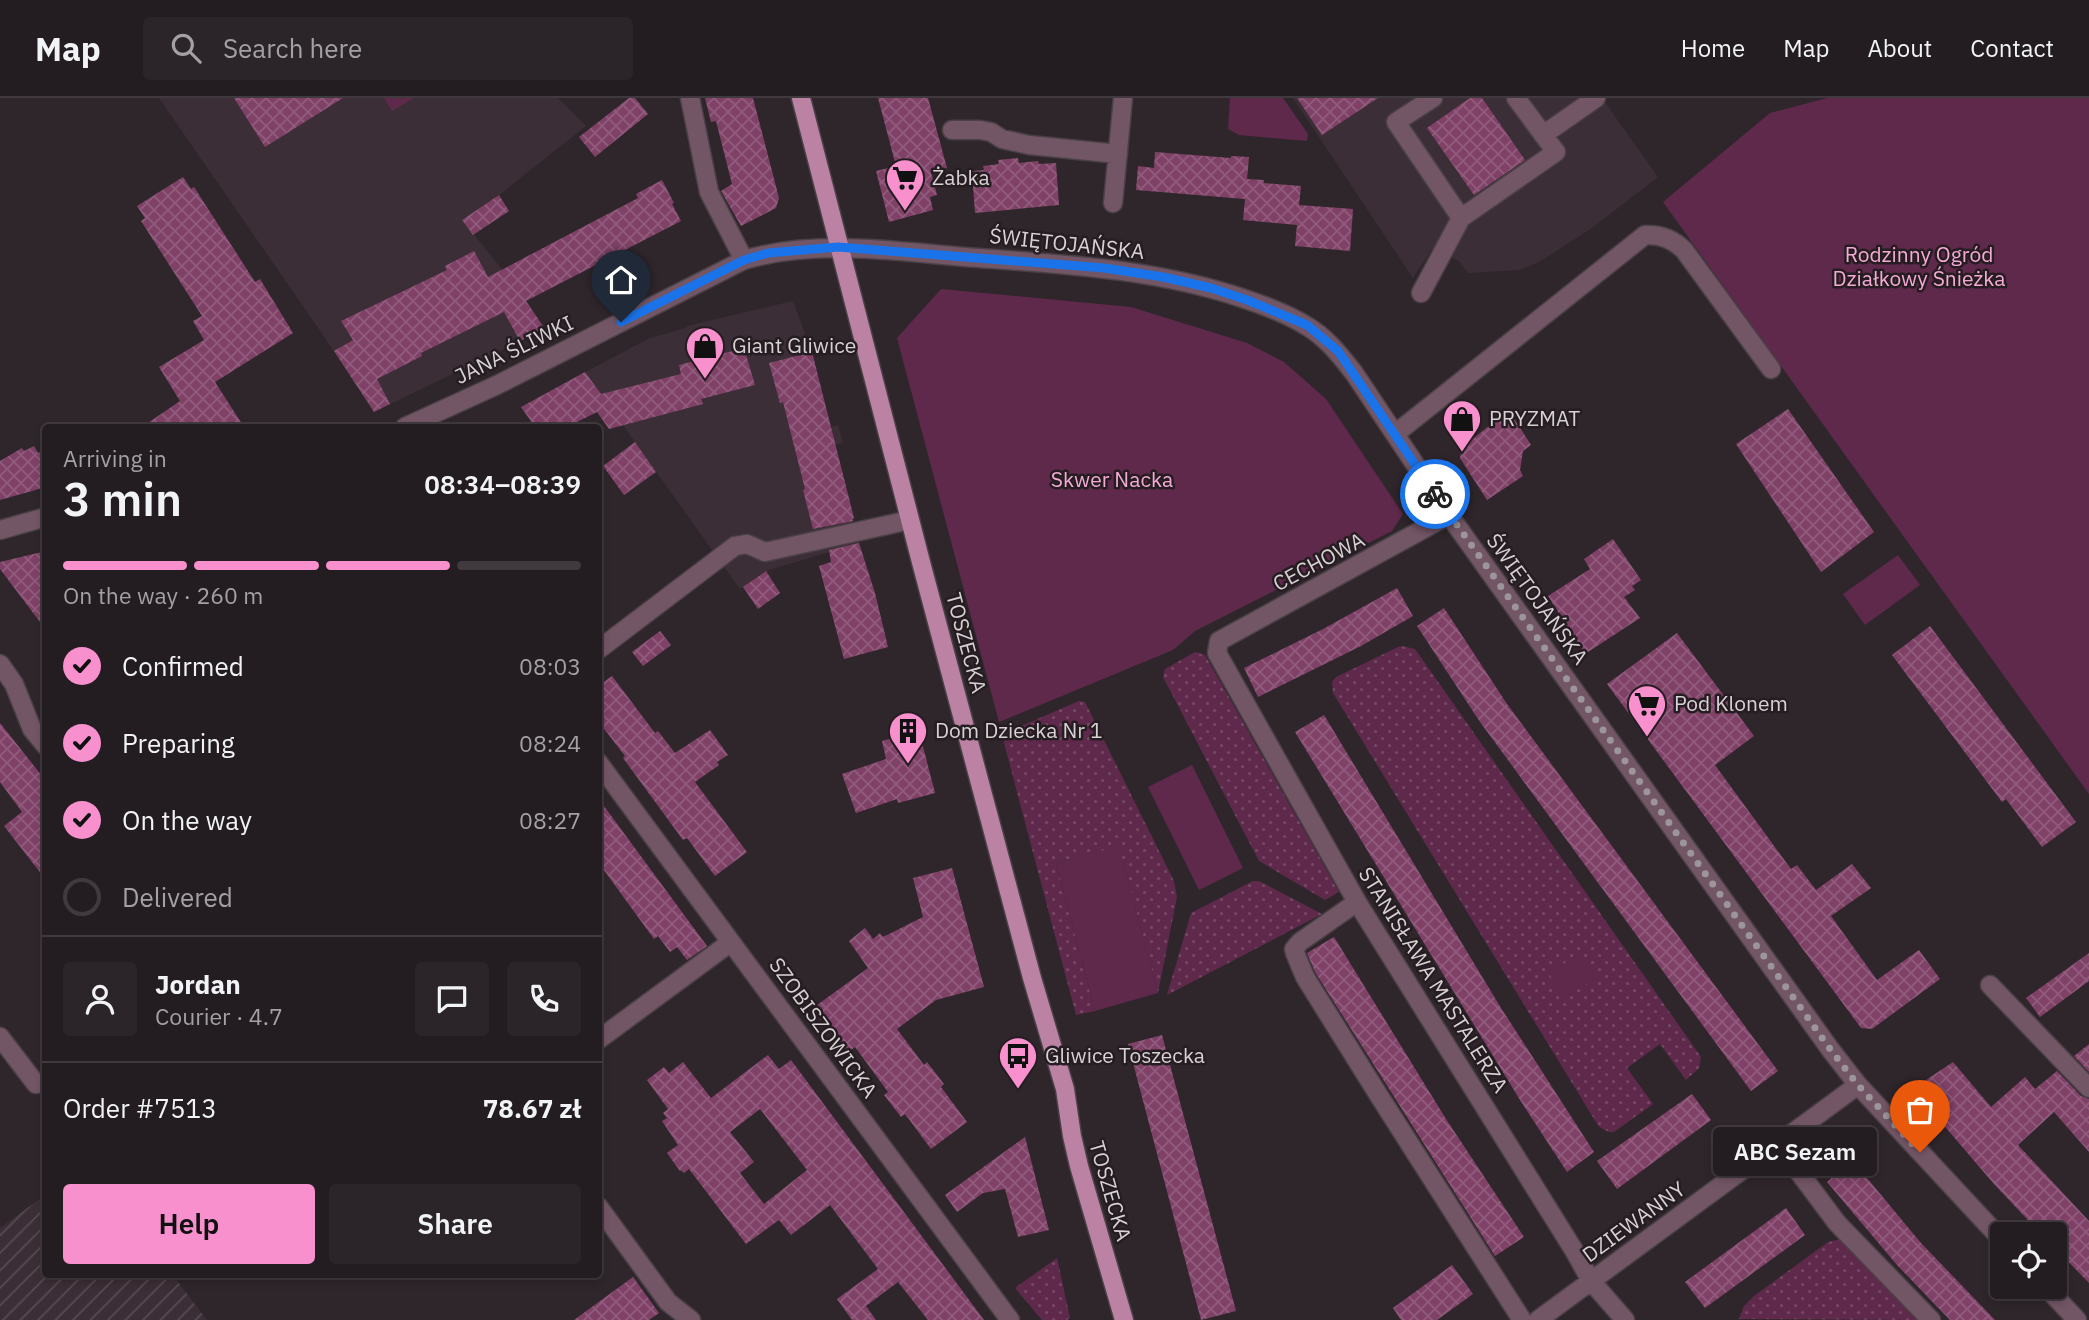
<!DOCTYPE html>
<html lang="en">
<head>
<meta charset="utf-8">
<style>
  body { margin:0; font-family:"IBM Plex Sans",sans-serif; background:#2b2529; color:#f1f3f6; height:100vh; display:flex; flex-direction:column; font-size:26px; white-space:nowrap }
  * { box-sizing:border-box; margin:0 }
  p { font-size:23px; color:#a3a1a5 }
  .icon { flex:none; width:38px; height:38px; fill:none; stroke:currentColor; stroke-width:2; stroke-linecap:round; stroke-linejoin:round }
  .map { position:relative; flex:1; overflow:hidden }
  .side { position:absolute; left:42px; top:326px; width:560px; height:854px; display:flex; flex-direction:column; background:#231c20; border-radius:7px; box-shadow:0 4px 10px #0003,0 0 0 2px #403a3e }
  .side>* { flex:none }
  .controls { position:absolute; left:1990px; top:1124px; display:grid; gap:14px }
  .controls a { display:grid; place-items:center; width:77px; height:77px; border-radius:7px; background:#231c20; box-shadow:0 4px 10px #0003,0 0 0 2px #403a3e; font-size:35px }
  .pin { position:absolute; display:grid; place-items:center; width:60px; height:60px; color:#fff; margin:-72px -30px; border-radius:50% 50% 50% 0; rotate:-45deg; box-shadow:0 0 7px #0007 }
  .pin .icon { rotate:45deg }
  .courier { position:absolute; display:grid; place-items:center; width:70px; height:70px; margin:-35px; border:5px solid #1a73e8; border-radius:50%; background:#fff; color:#222; box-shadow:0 2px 9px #0007 }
  .bubble { position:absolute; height:49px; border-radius:7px; background:#231c20; box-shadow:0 4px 10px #0003,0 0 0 2px #403a3e; font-size:23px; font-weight:600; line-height:49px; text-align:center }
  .overview em { font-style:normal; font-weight:600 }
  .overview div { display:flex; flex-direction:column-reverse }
  .overview { display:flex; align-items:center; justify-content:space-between; height:119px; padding:0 21px }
  h1 { font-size:46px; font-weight:600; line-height:52px }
  .bar { display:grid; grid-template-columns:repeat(4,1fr); gap:10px 7px; align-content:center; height:84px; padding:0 21px }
  .bar i { height:9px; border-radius:5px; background:#403a3e }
  .bar .current { background:#f790cd }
  .bar p { grid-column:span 4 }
  .line { display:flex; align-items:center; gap:18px; padding:0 21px; border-top:2px solid #403a3e }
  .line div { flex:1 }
  .round { display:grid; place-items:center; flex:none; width:74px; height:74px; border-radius:7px; background:#2b2529 }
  ol { padding:0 21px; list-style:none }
  li { display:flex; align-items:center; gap:21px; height:77px }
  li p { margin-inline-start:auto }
  li .icon { padding:7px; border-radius:50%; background:#f790cd; color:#111; stroke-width:4 }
  li:last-child { color:#a3a1a5 }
  li i { width:38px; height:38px; border:4px solid #403a3e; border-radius:50% }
  .primary-button { display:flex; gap:14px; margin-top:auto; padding:14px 21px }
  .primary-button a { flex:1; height:80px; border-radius:7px; background:#f790cd; color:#111; font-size:28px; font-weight:600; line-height:80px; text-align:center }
  .primary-button a+a { background:#2b2529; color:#f1f3f6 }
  header { display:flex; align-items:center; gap:42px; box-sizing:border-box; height:98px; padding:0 35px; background:#231c20; border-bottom:2px solid #403a3e }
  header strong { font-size:33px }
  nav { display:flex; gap:38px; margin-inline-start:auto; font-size:24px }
  .search { width:490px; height:63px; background:#2b2529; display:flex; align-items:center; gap:18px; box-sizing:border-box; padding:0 24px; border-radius:7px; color:#a3a1a5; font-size:26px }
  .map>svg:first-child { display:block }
  .built { fill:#3c2e36 }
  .industrial { fill:url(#industrial-furrows) }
  .grass { fill:url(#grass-dots) }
  .green { fill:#5f294b }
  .building { fill:url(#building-cross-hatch); fill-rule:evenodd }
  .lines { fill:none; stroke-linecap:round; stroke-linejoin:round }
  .minor-casing { stroke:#4a4146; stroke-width:21 }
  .major-casing { stroke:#4a4146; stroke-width:21 }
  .minor { stroke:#735666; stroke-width:18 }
  .major { stroke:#bc82a3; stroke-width:18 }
  .done { stroke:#9c9599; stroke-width:7; stroke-dasharray:0 12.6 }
  .route { stroke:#1a73e8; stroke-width:9 }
  .labels { text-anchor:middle; stroke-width:5; stroke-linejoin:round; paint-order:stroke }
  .poi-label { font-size:21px; fill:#d7d1d4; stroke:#251d21; text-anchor:start }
  .street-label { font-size:21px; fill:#d7d1d4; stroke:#251d21 }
  .park-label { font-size:21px; fill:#f5aad5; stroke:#251d21 }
</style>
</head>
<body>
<header>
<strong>Map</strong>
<div class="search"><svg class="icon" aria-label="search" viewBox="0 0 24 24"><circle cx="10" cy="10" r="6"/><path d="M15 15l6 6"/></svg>Search here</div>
<nav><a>Home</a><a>Map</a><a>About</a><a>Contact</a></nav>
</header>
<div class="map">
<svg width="2089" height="1222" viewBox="0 0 2089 1222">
  <defs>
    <pattern id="industrial-furrows" width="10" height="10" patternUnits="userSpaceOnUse" patternTransform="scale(1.75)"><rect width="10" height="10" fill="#3c2e36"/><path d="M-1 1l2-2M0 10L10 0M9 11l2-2" fill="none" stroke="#574b52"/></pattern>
    <pattern id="grass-dots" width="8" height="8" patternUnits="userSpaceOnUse" patternTransform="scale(1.75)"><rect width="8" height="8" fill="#5f294b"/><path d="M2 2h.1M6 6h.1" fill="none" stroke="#754764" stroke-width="1.8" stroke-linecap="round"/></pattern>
    <pattern id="building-cross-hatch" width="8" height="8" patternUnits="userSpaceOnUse" patternTransform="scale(1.75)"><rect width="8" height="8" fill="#804167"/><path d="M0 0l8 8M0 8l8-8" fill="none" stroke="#915b7c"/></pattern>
  </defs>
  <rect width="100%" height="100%" fill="#2f262b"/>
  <path class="built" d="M159,0H558L586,28L499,97L462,122L501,170L545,231L374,314L334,253Z
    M1293,0H1602L1658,79L1592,130L1539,164L1520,172L1468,175L1459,163L1432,151L1413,180Z
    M793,203L812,254L829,330L838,327L843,345L833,347L844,381L854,420L852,422L859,445L766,473L740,491L585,274L650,240L686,230L687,228Z"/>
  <path class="industrial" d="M45,1097L46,1176H172L207,1222H0V1130Z"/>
  <path class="grass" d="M1402,548L1415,551L1701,959L1699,970L1686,982L1660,946L1627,970L1653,1006L1614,1034H1609L1599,1029L1333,595L1332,584L1336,579L1398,549Z
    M1195,554L1205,557L1339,794L1325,802L1259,763L1163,579L1165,571Z
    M1079,603L1085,604L1174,783L1177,799L1158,895L1119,749L1056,765L1095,913L1076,917L1003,641L1005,635Z
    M1253,783H1259L1322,816L1167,897L1191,815Z
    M1841,1141L1917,1222L1739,1221L1744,1208L1754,1198L1828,1144Z
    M1057,1160L1070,1220L1067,1222H1042L1015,1190Z"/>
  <path class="green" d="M384,0H414L392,13Z
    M1230,0H1283L1308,36L1307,43L1239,37L1228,31Z
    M1827,0H2089V696L1663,104L1770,15Z
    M941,191L1131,209L1247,245L1284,264L1326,301L1403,416L1392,433L1195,533L1173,552L999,624L897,240Z
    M1898,457L1920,487L1865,527L1843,496Z
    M1192,667L1243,770L1199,792L1148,689Z
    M1119,748L1158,895L1095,913L1056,765Z
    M1579,855L1596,880L1565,900L1549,876Z"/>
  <path class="building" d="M234,0H343L265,49Z
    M629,0H635L648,16L595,59L579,39Z
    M705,0H753L779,100L776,110L741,128L721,93L732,86L716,23L711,24Z
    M878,0H928L947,70L931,74L937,97L930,99L933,112L889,124L876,73L896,68Z
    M1297,0H1378L1322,37Z
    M1470,0H1482L1525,62L1474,97L1427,30Z
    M1155,54L1231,60V58L1249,59L1247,81L1264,82V85L1301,88L1299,107L1353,111L1350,153L1295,148L1297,127L1243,122L1245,101L1136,92L1138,68L1154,70Z
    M1018,60L1019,65L1038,63L1039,66L1056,65L1059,107L975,115L972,73L984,72L983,68L999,66L998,62Z
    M183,79L191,91L194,89L255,184L260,181L293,235L215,284L244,329H142L180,303L159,269L204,242L193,223L202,218L141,123L145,120L137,108Z
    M662,82L674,105L672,106L681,123L526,203L545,231L520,243L504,214L421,255L422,258L377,281L390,306L374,314L334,253L353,242L341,223L447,172L445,168L474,153L488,179L638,100L636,96Z
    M499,97L509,113L473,137L462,122Z
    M744,250L755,287L701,301L703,306L609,331L597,314L567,329H535L521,309L585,274L601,296L681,276L679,267Z
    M812,254L854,420L852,421L853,423L813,431L803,392L805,391L783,304L780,305L769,265Z
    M1788,311L1874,434L1821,474L1736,346Z
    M1502,317L1513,319L1531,347L1523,353L1520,372L1523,378L1487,402L1460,360L1462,350Z
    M635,344L656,374L624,397L603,368Z
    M34,348L38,355L46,351V389L0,402V363L22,350L24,353Z
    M1613,441L1641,482L1632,488L1635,492L1624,499L1640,520L1585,556L1548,498L1590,471L1584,461Z
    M859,445L875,495L888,549L844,561L819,468L831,464L829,452Z
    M46,453V532L0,471V464Z
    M766,473L780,495L758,511L743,489Z
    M1397,490L1413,518L1361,548L1258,599L1244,570L1325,530Z
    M1444,510L1507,606L1778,973L1751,993L1480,624L1417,528Z
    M1930,528L2076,724L2042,749L2006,701L2002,704L1892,557Z
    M660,533L671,547L643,568L632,554Z
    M1677,535L1754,638L1715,667L1791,771L1797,767L1816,792L1852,766L1871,790L1831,818L1877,882L1919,852L1940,881L1872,931L1861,930L1607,586Z
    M612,578L655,635L658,633L675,655L710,632L728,657L717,664L719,667L695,684L747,754L715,778L687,740L683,742L623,660L625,658L598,623V588Z
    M1324,617L1501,910L1594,1054L1567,1074L1520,1002L1295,634Z
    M0,625L46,683V782L4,728L22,714L0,684Z
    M919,633L935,695L898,705L897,701L856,715L842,676L886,661L882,643Z
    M598,700L707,848L687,862L677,849L670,854L658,838L654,841L598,764Z
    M952,770L984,889L936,902L897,931L924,967L927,964L944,986L941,989L967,1024L931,1051L905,1016L901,1019L884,997L888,994L855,949L846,955L813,910L868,870L849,843L865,830L873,841L880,835L883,839L923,819L913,780Z
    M1334,839L1446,1021L1524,1139L1495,1158L1315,874L1307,855Z
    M2089,855V883L2040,919L2026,900Z
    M1162,937L1236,1213L1201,1222L1128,946Z
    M2089,946V974L2074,958Z
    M768,957L779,971L791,962L984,1222H928L898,1184L866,1208L876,1222H852L837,1201L878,1171L830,1107L791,1137L779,1122L746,1146L689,1071L684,1075L681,1072L680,1073L667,1055L678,1047L662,1023L667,1020L663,1015L668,1011L647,982L664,969L669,975L683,964L711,1000ZM760,1011L807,1072L764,1106L740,1075L754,1064L730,1034Z
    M1953,964L1991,1009L2025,979L2035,991L2057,973L2081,998L2089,1001V1054L2054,1014L2018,1047L2089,1123V1185L2054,1149V1136H2041L1994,1086L1917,996L1920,986Z
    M1692,996L1711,1022L1617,1091L1597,1063Z
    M1025,1039L1049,1132L1018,1139L1005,1091L983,1095L957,1114L945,1097Z
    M1852,1062L1921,1145L1995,1222H1950L1897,1167L1827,1084Z
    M1786,1110L1805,1137L1705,1210L1685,1184Z
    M1452,1167L1473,1196L1437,1222H1401L1393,1210Z
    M633,1179L659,1215L649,1222H574Z"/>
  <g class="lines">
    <g class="minor-casing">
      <path id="minor" d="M690,0L709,94L744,162
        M1433,0L1396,24L1461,120L1556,54L1516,0
        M952,32H980L991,34L1002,41L1029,47L1118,56
        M1543,37L1596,0
        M1113,105L1123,0
        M1421,195L1461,120
        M405,329L497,287L744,162C815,141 892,153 965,159C1059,166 1152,170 1242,200C1263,207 1286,215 1305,227C1325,238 1340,257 1354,275L1449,417L1830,951L1858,987L2002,1142
        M1395,336L1645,137C1661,136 1673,141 1684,152L1771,271
        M1449,417L1219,543L1217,555L1357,804L1575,1154L1591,1183L1625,1222
        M0,432L46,419
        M598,552L735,448L747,446L765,454L910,422
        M0,566L14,586L32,631L46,648
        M598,664L1010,1222
        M1357,804L1300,844L1294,851L1295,855L1305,879L1376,993L1522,1222
        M1990,887L2089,990
        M0,939L36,986
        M598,942L731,844
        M1778,1046L1837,1125L1931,1222
        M598,1108L668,1204L691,1222
        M2045,1188L2077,1222
        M1538,1222L1858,987"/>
    </g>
    <g class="major-casing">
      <path id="major" d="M801,0L922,468L1032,880L1065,991L1072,1038L1079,1068L1124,1222"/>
    </g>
    <use href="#minor" class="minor"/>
    <use href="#major" class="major"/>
  </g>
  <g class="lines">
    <path class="done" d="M1435,396L1830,951L1858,987L1920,1054"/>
    <path class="route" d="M621,224L744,162L768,155L838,149L1104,170L1163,179L1211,190L1247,202L1307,227L1338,253L1435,396"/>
  </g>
  <defs>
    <g id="supermarket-pin" transform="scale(2.0125)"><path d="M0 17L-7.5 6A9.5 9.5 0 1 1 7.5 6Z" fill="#f790cd" stroke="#251d21"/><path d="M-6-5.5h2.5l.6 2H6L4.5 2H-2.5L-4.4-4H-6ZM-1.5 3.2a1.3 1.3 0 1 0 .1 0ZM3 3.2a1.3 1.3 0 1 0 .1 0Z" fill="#111"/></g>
    <g id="shop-pin" transform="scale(2.0125)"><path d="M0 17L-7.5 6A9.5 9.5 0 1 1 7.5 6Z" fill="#f790cd" stroke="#251d21"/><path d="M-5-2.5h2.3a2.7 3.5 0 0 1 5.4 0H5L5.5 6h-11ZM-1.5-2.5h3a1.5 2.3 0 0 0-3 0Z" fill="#111"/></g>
    <g id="building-pin" transform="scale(2.0125)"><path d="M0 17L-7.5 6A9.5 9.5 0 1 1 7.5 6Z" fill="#f790cd" stroke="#251d21"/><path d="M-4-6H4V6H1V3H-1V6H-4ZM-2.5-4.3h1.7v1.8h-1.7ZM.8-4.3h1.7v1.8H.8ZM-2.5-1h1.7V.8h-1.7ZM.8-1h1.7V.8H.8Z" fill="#111"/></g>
    <g id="bus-pin" transform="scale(2.0125)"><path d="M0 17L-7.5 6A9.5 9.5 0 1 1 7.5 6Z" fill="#f790cd" stroke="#251d21"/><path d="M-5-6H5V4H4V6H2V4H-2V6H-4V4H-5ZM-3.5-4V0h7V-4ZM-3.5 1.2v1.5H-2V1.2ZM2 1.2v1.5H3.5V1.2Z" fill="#111"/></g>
  </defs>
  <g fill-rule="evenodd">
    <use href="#supermarket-pin" x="905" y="80"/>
    <use href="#shop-pin" x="705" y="248"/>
    <use href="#shop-pin" x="1462" y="321"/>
    <use href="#supermarket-pin" x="1647" y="606"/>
    <use href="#building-pin" x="908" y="633"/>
    <use href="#bus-pin" x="1018" y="958"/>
  </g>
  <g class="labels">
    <g class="poi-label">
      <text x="932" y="87">Żabka</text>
      <text x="732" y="255">Giant Gliwice</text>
      <text x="1489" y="328">PRYZMAT</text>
      <text x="1674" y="613">Pod Klonem</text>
      <text x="935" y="640">Dom Dziecka Nr 1</text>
      <text x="1045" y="965">Gliwice Toszecka</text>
    </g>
    <g class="street-label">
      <text transform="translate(1067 146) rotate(6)" y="7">ŚWIĘTOJAŃSKA</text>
      <text transform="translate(514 252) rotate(-26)" y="7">JANA ŚLIWKI</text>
      <text transform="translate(1319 464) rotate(-28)" y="7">CECHOWA</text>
      <text transform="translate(1537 501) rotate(54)" y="7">ŚWIĘTOJAŃSKA</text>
      <text transform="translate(966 545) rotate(75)" y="7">TOSZECKA</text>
      <text transform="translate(1433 882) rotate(58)" y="7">STANISŁAWA MASTALERZA</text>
      <text transform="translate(823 930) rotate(54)" y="7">SZOBISZOWICKA</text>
      <text transform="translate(1110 1093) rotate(74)" y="7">TOSZECKA</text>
      <text transform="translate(1634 1124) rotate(-36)" y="7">DZIEWANNY</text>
    </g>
    <g class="park-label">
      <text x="1919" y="164">Rodzinny Ogród<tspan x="1919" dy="24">Działkowy Śnieżka</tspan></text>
      <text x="1112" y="389">Skwer Nacka</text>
    </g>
  </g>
</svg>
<div class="controls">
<a><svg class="icon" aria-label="locate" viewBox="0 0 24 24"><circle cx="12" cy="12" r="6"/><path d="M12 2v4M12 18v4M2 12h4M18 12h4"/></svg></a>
</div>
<div class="pin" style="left:1920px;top:1054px;background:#ea580c"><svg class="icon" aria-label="bag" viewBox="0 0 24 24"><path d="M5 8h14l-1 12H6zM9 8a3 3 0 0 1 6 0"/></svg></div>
<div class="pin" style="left:621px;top:224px;background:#1f2937"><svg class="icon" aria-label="home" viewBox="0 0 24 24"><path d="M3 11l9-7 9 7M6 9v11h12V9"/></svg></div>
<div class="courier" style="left:1435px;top:396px"><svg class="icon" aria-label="bike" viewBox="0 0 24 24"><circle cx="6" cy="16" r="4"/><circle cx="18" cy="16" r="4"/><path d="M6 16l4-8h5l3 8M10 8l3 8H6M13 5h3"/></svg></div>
<div class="bubble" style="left:1713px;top:1029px;width:164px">ABC Sezam</div>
<section class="side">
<div class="overview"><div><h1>3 min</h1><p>Arriving in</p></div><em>08:34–08:39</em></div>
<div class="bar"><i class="current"></i><i class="current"></i><i class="current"></i><i></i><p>On the way · 260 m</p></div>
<ol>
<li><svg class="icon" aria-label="check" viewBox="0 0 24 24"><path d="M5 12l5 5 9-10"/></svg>Confirmed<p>08:03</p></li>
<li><svg class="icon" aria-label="check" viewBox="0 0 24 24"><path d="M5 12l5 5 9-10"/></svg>Preparing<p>08:24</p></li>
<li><svg class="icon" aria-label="check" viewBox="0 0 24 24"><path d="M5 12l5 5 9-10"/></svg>On the way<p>08:27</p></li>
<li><i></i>Delivered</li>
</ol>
<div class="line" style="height:126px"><a class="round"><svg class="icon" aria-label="person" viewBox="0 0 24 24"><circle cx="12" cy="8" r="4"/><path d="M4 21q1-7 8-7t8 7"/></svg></a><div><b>Jordan</b><p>Courier · 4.7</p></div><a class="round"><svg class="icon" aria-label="chat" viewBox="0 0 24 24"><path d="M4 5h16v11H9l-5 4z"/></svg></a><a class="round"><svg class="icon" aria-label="phone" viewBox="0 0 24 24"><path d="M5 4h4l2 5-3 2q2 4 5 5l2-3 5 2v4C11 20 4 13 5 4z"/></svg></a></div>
<div class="line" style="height:91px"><div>Order #7513</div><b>78.67 zł</b></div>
<div class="primary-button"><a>Help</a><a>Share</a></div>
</section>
</div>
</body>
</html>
